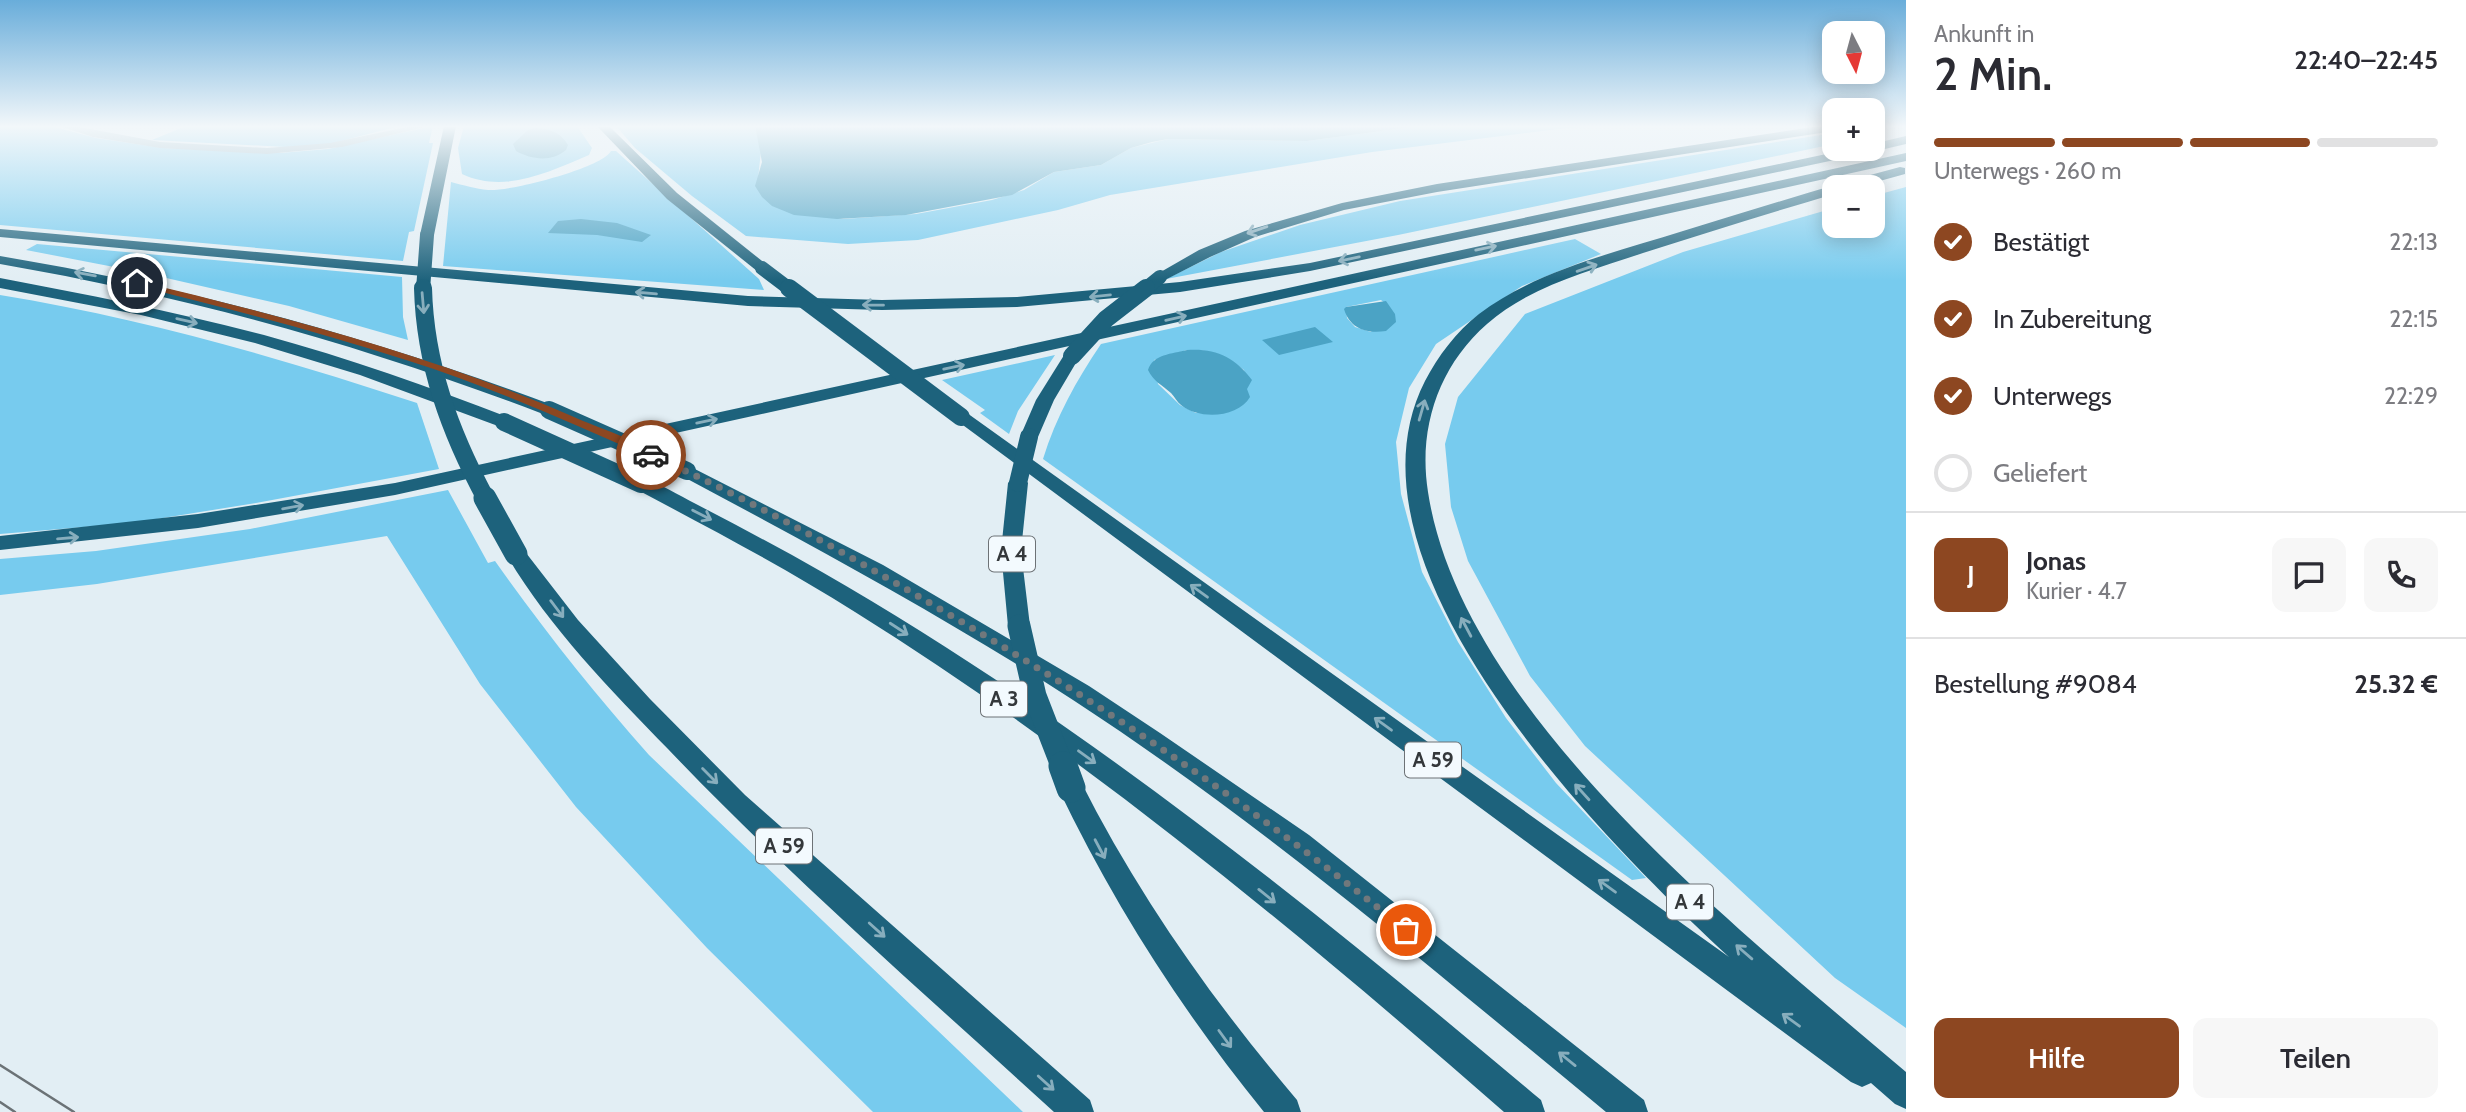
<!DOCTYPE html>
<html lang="de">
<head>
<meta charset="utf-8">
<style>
  body { margin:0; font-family:Cabin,sans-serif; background:#f7f7f7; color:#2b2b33; height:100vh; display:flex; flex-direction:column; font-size:26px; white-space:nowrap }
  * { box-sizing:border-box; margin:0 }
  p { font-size:23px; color:#7c7c81 }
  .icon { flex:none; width:38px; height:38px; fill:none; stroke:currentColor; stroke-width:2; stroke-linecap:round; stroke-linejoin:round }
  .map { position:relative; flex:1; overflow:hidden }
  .sheet { display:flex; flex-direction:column; background:#fff; width:560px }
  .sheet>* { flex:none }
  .needle { width:46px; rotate:174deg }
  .fabs { position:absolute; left:1822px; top:21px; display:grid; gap:14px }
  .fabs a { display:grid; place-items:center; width:63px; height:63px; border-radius:14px; background:#fff; box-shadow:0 4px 18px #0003; font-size:35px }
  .pin { position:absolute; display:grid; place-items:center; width:60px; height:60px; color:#fff; margin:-30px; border:4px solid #fff; border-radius:50%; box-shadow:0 2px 7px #0007 }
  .courier { position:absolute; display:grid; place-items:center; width:70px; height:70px; margin:-35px; border:5px solid #8d4721; border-radius:50%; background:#fff; color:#222; box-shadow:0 2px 9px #0007 }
  .overview em { font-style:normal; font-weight:600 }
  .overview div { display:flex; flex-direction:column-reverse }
  .overview { display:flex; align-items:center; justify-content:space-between; height:119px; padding:0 28px }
  h1 { font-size:46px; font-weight:600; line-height:52px }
  .bar { display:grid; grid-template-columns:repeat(4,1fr); gap:10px 7px; align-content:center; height:84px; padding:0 28px }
  .bar i { height:9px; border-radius:5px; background:#e1e1e2 }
  .bar .active { background:#8d4721 }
  .bar p { grid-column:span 4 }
  .line { display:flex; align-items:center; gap:18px; padding:0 28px; border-top:2px solid #e1e1e2 }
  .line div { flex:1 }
  .round { display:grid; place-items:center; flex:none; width:74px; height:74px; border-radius:14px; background:#f7f7f7 }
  ol { padding:0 28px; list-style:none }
  li { display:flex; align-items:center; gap:21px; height:77px }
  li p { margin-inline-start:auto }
  li .icon { padding:7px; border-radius:50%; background:#8d4721; color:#fff; stroke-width:4 }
  li:last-child { color:#7c7c81 }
  li i { width:38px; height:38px; border:4px solid #e1e1e2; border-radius:50% }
  .primary-button { display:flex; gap:14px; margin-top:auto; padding:14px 28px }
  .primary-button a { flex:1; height:80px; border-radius:14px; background:#8d4721; color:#fff; font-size:28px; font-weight:600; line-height:80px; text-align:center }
  .primary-button a+a { background:#f7f7f7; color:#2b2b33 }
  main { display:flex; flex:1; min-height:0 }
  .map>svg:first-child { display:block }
  .green { fill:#77cbee; fill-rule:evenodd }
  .water { fill:#4ba3c5 }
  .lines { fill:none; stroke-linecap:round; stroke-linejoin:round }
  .minor { fill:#8aadbd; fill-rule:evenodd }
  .highway { fill:#1d627c; fill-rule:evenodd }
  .tram { stroke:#6b7276; stroke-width:2.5 }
  .highway-bridge-far3 { stroke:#1d627c; stroke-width:14 }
  .highway-bridge-far2 { stroke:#1d627c; stroke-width:18 }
  .highway-bridge-far1 { stroke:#1d627c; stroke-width:23 }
  .highway-bridge { stroke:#1d627c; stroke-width:29 }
  .oneway { stroke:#88aebd }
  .route { fill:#8d4721 }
  .done { stroke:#71787c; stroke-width:7; stroke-dasharray:0 12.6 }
  .labels { text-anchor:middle; stroke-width:7; stroke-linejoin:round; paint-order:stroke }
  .shield { fill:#f3fafe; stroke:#6d7276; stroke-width:2 }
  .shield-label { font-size:21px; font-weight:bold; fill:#34383b }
</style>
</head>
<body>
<main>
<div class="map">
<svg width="1906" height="1112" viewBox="0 0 1906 1112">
  <rect width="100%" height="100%" fill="#e2eef4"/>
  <path class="green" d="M0,126H51L96,138L163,148L280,153L328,149L433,126L429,143H433L414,231L409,232L403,261L0,225Z
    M186,126H399L326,145L286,147L152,140Z
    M464,126H577L592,148L589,155C548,172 505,194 462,174L458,148Z
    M616,126H755L761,151L758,179L832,217L843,219L916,214L992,200L1024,190L1054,172L1101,165L1131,148L1168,139L1307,141L1419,126H1623L1566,128L1372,152L1110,195L1058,210L918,240L848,244L746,236L692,196L635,148Z
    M1834,133V144L1398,235L1166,279L1221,252L1300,225L1400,201Z
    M611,151H616L759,279L764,290L443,266L451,182C463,185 476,189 488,190C509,192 602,168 611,151Z
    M1906,187V1028L1835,978L1585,746L1530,676L1468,561L1451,507L1445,444L1458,397L1525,314L1683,252L1834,208V226H1872L1873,196Z
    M1575,239L1601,254L1522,286L1436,344L1409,388L1396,442L1401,494L1422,572L1458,642L1506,718L1556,783L1646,878L1632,880L1043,459C1056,417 1076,381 1101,344ZM1381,300L1388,306L1371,332L1355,327L1347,318L1346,307ZM1187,350C1211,349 1225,355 1244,370L1247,389L1196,413L1180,405L1158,384L1154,360Z
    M37,244L402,277L403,317L408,340L289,306L140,272L26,250Z
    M0,295C142,318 281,358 417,403L439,469L256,503L132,523L0,534Z
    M1055,355L1018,411L1009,434L980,413L985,410L942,380Z
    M448,490L488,563L495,561C543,629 594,693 649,755L1023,1112H873L707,948L576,807L480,684L387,536L97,584L0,595V559L96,551L250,529Z"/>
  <path class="water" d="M755,126H1419L1307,141L1168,139L1152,142L1131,148L1101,165L1054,172L1012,195L906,215L837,219L794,215L772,206L762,197L755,186L762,162Z
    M536,128C551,129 560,132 568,145L566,150C552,162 532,160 516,151L513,144L528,130Z
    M581,219L617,223L651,235L642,242L597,235L548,233L558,221Z
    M1386,301L1395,314L1396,322L1386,331C1367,334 1350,329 1344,309L1346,307Z
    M1315,327L1333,342L1279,355L1262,340Z
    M1187,350C1215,348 1235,357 1252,380L1247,389L1250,397C1238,418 1199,420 1181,405C1177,402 1175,397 1171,393C1162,385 1153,381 1148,370C1153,354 1172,354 1187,350Z"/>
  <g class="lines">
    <path class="minor" d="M59,126H74L160,142L267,148L330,143L412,126H429L342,147L267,154L160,148L93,137Z"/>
    <path class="highway" d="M444,126H456L434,235L427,239L420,235Z
      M597,126H609L677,193L767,265L769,268L767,271H757L667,199Z
      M1819,126H1834V131L1437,192L1344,210L1255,237L1210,257L1165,280H1155L1152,277L1199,250L1245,231L1342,203L1437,184Z
      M1906,136V144L1872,152L1310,271L1180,292L1017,307L882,310L748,306L0,237V229L748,296L882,300L1017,297L1180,282L1310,263L1850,149H1872V144Z
      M1906,153V161L395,495L198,528L0,550V536L198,514L395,483Z
      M1900,167L1905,168V174L1858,187H1834V194C1770,213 1706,233 1643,253C1590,271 1530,286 1487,324C1438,367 1418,429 1428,492C1462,714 1743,933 1906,1072V1109L1895,1104L1871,1083L1862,1087L1851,1082L952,417L961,412L967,413L1729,957C1605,842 1330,567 1425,381C1438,356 1456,332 1479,314C1537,270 1614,253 1683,231C1756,209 1827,186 1900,167Z
      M0,256C191,288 374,338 555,406L558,410L549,415L543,414C363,345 190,297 0,264Z
      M0,278C89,295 177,312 264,335C348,358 430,387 510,418L513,422L504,427L498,426L360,375L255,343L141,315L0,288Z
      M1072,351L1080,356L1054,400L1038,437L1029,443L1022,441L1020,437L1036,400L1066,352Z
      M687,465L883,565L1089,686L1160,733L1309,835L1644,1100L1648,1112H1606C1433,970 1262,823 1073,700C947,618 813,546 680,475L677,471L680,467Z
      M1018,477L1025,479L1028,483L1021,551L1030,626L1027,632L1019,634L1011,632L1008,626L1001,551L1008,483L1011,479Z
      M641,478C660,483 678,495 696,504C738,526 780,548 822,572C1080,720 1314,909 1541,1100L1545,1112H1504C1299,933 1087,757 855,612C784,567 709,528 634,488L631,484L634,480Z
      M516,547L523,549L578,620L650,699L745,795L1090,1100L1094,1112H1054C924,993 790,877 668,749C610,689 548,626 506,554L509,549Z
      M1071,777L1080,780C1139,897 1213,1001 1297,1100L1301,1112H1264C1182,1011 1114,905 1058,788L1062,780Z"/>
    <path class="tram" d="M0,1065L74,1112
      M0,1102L15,1112"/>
    <path class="highway-bridge-far3" d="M762,268L791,290
      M423,290L427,235
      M1144,290L1160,277"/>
    <path class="highway-bridge-far2" d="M423,288C425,365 450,432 486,499
      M789,288L961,417
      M1072,356L1106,319L1146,288
      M549,410L687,471
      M504,422L641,484
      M1018,483L1029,437"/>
    <path class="highway-bridge-far1" d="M485,498L516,554
      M1019,626L1035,696L1063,768"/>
    <path class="highway-bridge" d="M1063,766L1071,788"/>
  </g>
  <defs><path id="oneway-shaft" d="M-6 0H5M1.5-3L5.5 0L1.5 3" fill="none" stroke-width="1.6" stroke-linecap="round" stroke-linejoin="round" transform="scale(1.75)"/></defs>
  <g class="oneway">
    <use href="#oneway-shaft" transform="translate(1257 230) rotate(161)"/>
    <use href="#oneway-shaft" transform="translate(1486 248) rotate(-12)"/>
    <use href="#oneway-shaft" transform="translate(1349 259) rotate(168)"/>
    <use href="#oneway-shaft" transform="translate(1587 268) rotate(-19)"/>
    <use href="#oneway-shaft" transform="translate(85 274) rotate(-170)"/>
    <use href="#oneway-shaft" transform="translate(646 293) rotate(-175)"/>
    <use href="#oneway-shaft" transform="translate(1100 296) rotate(174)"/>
    <use href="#oneway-shaft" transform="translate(423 303) rotate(85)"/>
    <use href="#oneway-shaft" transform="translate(873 305) rotate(-179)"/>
    <use href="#oneway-shaft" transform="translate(1176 318) rotate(-13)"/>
    <use href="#oneway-shaft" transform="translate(187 321) rotate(13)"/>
    <use href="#oneway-shaft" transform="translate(954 367) rotate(-12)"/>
    <use href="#oneway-shaft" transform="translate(1422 410) rotate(-74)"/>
    <use href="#oneway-shaft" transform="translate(707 421) rotate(-12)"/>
    <use href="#oneway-shaft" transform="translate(293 507) rotate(-10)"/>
    <use href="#oneway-shaft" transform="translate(702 515) rotate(27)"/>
    <use href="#oneway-shaft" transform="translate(68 538) rotate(-5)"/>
    <use href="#oneway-shaft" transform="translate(1199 591) rotate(-144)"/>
    <use href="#oneway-shaft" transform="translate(557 609) rotate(53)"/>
    <use href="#oneway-shaft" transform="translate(1466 627) rotate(-118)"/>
    <use href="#oneway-shaft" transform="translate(899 629) rotate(33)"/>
    <use href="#oneway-shaft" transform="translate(1383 724) rotate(-144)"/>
    <use href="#oneway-shaft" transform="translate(1087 757) rotate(36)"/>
    <use href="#oneway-shaft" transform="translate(710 776) rotate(45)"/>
    <use href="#oneway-shaft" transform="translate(1582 792) rotate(-132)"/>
    <use href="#oneway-shaft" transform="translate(1100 849) rotate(62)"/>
    <use href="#oneway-shaft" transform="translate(1607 886) rotate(-144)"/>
    <use href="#oneway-shaft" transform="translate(1267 896) rotate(39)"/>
    <use href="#oneway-shaft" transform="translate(877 930) rotate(42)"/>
    <use href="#oneway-shaft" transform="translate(1744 952) rotate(-139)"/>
    <use href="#oneway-shaft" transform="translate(1791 1020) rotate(-144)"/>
    <use href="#oneway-shaft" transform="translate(1225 1039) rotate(54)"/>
    <use href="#oneway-shaft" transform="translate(1567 1059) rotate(-141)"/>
    <use href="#oneway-shaft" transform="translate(1046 1083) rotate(42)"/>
  </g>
  <linearGradient id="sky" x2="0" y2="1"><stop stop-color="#69adda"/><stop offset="0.45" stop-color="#f2f7fa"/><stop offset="1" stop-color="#f2f7fa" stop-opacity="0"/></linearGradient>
  <rect width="1906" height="281" fill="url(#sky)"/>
  <path class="route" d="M137,281C286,317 434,356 574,417C596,427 640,441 657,455L648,457C569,422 489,386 406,360C317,331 226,308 134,285Z"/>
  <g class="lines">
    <path class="done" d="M651,455C753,501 849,555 945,612C1107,707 1260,812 1406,930"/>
  </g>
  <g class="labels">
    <g class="shield">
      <rect x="989" y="536.5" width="46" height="35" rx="5"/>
      <rect x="981" y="681.5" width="46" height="35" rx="5"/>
      <rect x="1405" y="742.5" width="56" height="35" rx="5"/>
      <rect x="756" y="828.5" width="56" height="35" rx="5"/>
      <rect x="1667" y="884.5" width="46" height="35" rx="5"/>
    </g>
    <g class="shield-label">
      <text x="1012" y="561">A 4</text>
      <text x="1004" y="706">A 3</text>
      <text x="1433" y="767">A 59</text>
      <text x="784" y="853">A 59</text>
      <text x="1690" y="909">A 4</text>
    </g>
  </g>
</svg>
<div class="fabs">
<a><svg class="needle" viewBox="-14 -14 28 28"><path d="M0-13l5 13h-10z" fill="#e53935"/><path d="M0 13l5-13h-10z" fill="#7c7c81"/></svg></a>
<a>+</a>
<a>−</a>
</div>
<div class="pin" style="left:1406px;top:930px;background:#ea580c"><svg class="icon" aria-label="bag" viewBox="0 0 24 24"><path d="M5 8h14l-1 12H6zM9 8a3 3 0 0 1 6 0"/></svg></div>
<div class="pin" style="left:137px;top:283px;background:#1f2937"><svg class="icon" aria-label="home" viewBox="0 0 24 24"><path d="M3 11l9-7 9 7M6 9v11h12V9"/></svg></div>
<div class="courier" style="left:651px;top:455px"><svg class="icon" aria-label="car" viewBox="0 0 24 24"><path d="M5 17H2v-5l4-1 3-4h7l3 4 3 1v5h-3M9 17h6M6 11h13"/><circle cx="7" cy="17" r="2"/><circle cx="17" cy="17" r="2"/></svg></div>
</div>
<section class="sheet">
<div class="overview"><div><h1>2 Min.</h1><p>Ankunft in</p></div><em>22:40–22:45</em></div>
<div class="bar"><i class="active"></i><i class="active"></i><i class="active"></i><i></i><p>Unterwegs · 260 m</p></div>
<ol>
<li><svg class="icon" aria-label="check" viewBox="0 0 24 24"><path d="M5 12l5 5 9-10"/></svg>Bestätigt<p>22:13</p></li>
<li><svg class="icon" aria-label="check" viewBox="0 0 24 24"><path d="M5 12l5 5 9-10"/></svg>In Zubereitung<p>22:15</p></li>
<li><svg class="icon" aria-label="check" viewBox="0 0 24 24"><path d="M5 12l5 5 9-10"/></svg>Unterwegs<p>22:29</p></li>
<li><i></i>Geliefert</li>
</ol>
<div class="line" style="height:126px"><b class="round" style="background:#8d4721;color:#fff">J</b><div><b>Jonas</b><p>Kurier · 4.7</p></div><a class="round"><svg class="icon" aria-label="chat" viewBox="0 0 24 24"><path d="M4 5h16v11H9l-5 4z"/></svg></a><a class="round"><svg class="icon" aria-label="phone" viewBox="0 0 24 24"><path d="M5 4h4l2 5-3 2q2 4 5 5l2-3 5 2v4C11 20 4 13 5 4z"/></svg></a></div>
<div class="line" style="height:91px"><div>Bestellung #9084</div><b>25.32 €</b></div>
<div class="primary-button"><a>Hilfe</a><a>Teilen</a></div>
</section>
</main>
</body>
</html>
